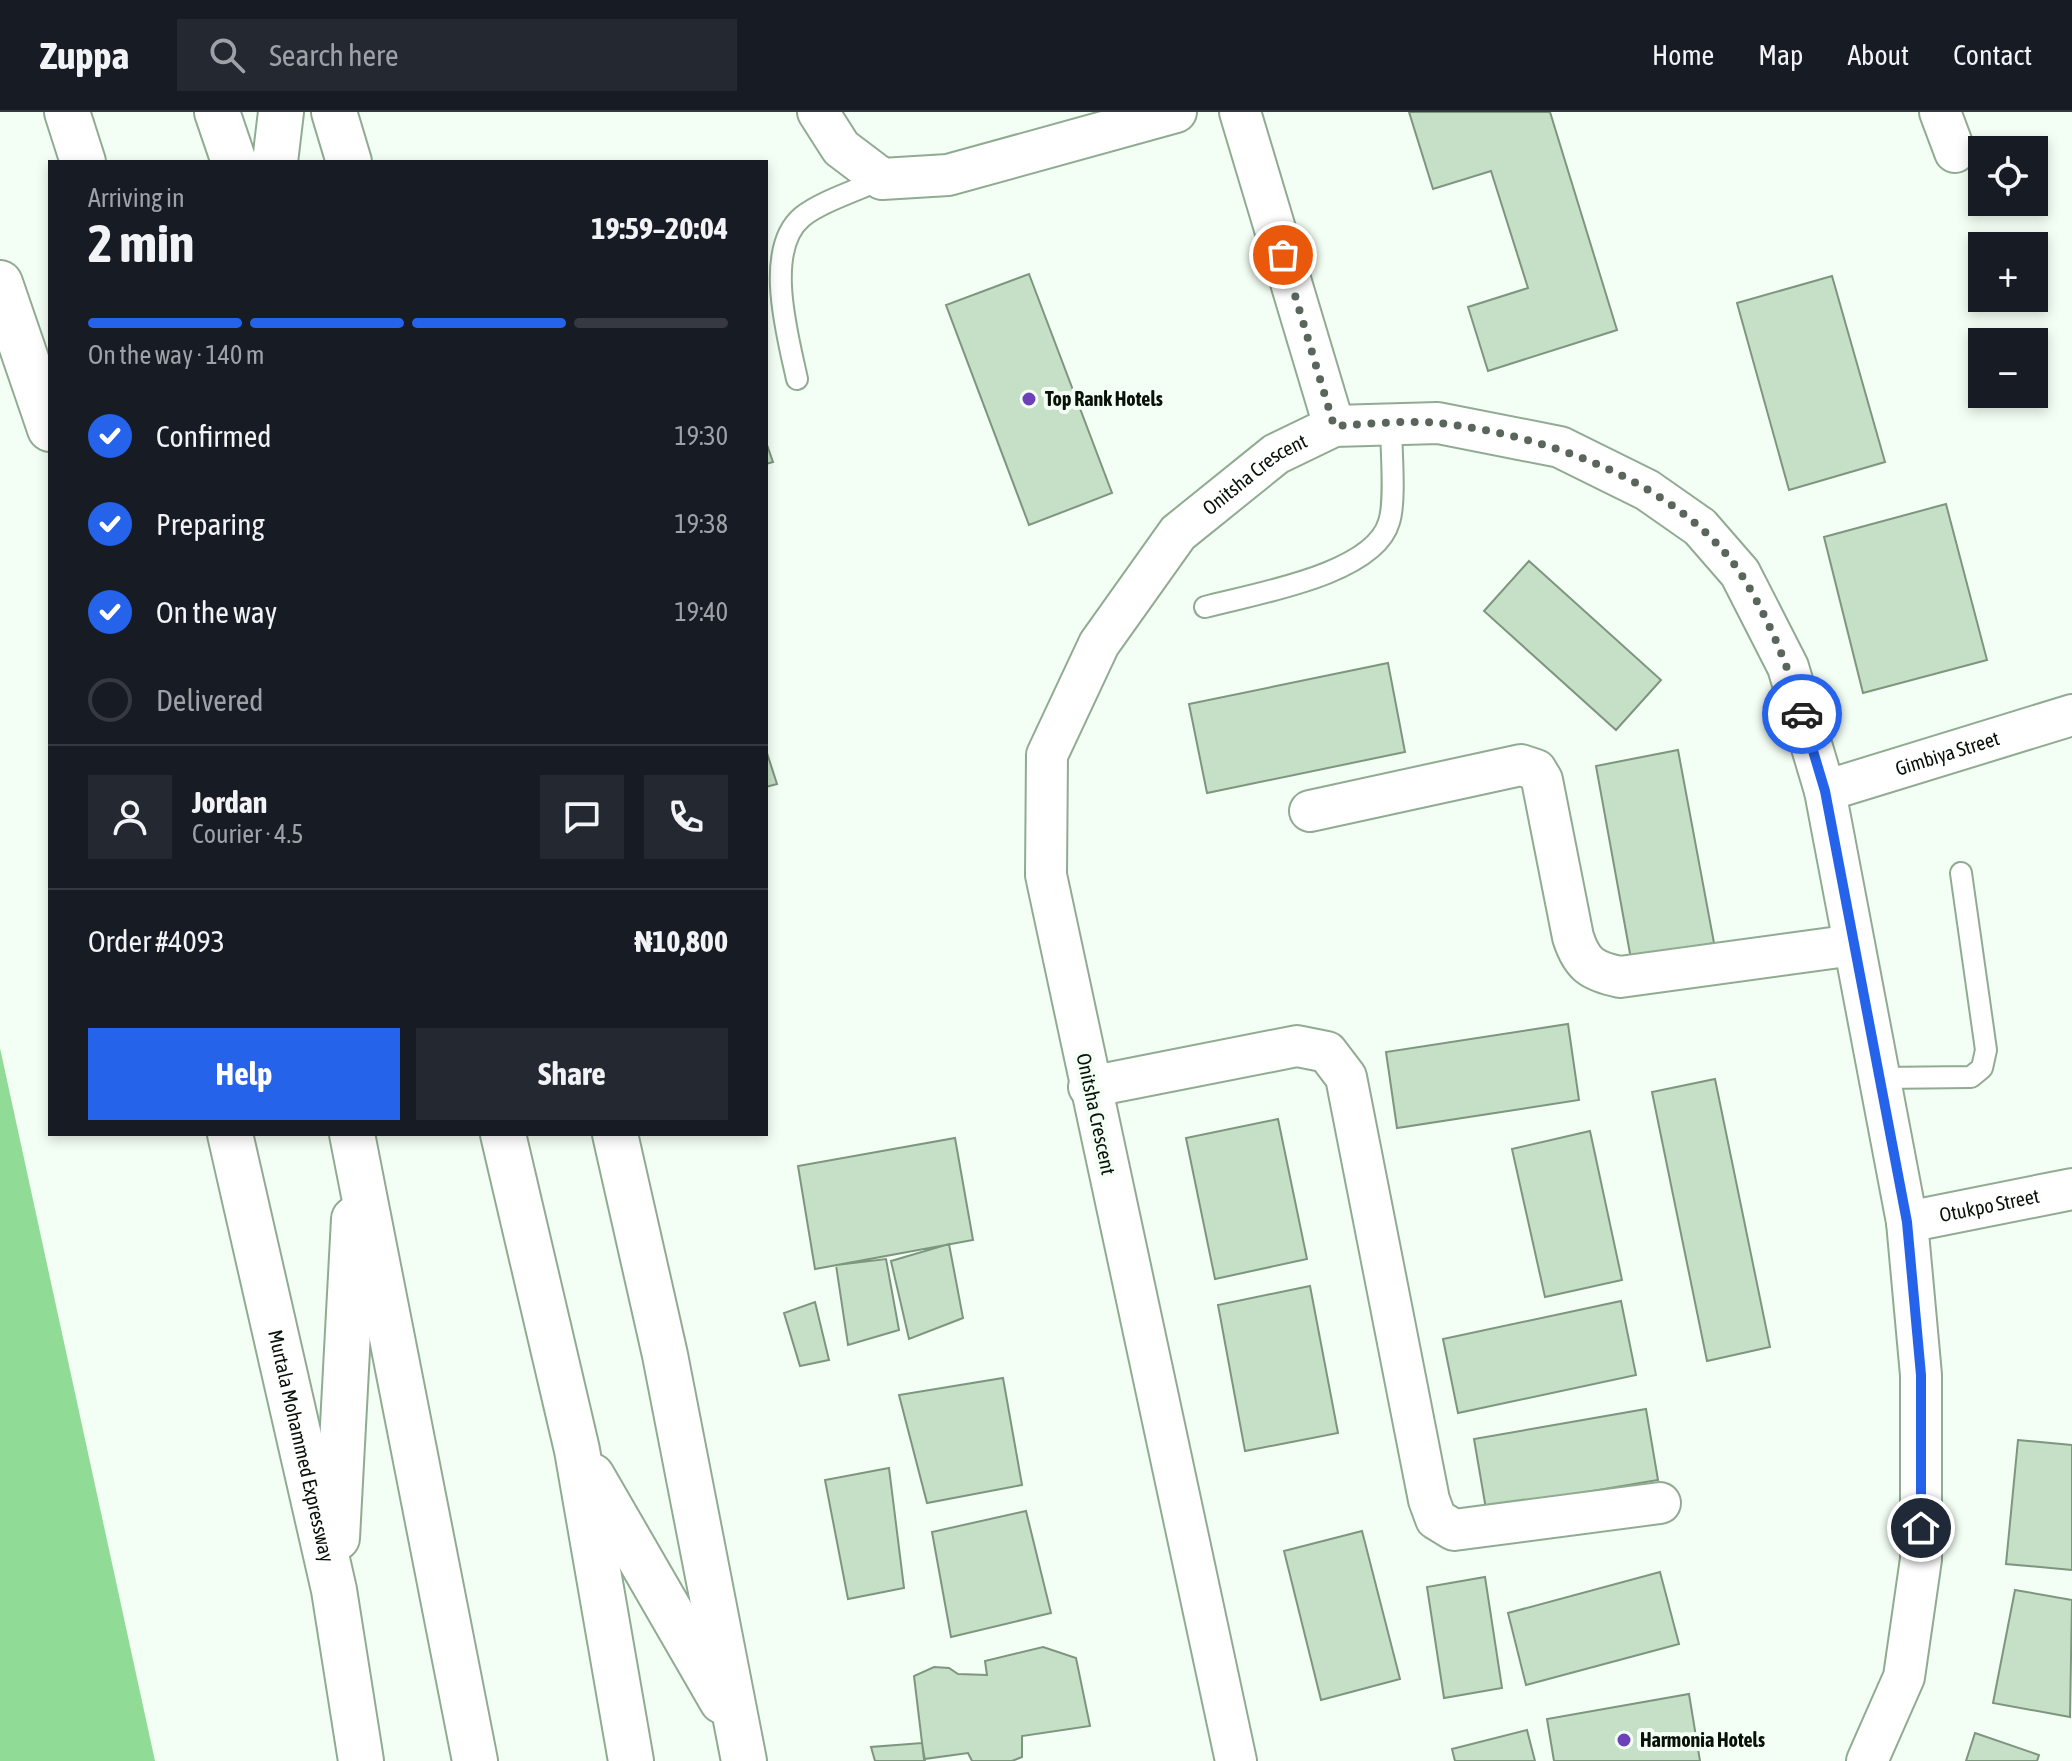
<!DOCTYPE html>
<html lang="en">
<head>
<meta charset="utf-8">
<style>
  body { margin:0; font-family:"Asap Condensed",sans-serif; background:#242831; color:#f1f3f6; height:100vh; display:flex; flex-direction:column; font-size:30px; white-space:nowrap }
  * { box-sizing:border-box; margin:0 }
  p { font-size:26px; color:#9ea1a6 }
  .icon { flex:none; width:44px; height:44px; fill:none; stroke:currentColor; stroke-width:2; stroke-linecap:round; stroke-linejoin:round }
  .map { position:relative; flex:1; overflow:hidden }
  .panel { position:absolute; left:48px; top:48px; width:720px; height:976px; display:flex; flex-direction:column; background:#171b24; border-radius:0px; box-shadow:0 4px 12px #0003 }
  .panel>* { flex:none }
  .fabs { position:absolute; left:1968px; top:24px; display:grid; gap:16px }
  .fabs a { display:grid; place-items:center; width:80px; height:80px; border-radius:0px; background:#171b24; box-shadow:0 4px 12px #0003; font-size:40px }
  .pin { position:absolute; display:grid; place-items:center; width:68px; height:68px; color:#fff; margin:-34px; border:4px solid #fff; border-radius:50%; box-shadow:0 2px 8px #0007 }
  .courier { position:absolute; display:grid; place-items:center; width:80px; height:80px; margin:-40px; border:6px solid #2563eb; border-radius:50%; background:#fff; color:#222; box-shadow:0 2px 10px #0007 }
  .summary em { font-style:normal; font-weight:700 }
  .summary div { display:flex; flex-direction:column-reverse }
  .summary { display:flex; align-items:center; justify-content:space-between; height:136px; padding:0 40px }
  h1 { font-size:52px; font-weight:700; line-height:60px }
  .bar { display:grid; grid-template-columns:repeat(4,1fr); gap:12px 8px; align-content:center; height:96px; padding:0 40px }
  .bar i { height:10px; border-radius:6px; background:#363941 }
  .bar .active { background:#2563eb }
  .bar p { grid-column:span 4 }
  .line { display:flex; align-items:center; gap:20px; padding:0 40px; border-top:2px solid #363941 }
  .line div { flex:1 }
  .round { display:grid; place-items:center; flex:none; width:84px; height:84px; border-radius:0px; background:#242831 }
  ol { padding:0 40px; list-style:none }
  li { display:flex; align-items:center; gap:24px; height:88px }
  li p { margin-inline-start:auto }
  li .icon { padding:8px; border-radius:50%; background:#2563eb; color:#fff; stroke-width:4 }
  li:last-child { color:#9ea1a6 }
  li i { width:44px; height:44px; border:4px solid #363941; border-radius:50% }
  .primary-button { display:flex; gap:16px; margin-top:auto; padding:16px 40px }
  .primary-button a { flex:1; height:92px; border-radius:0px; background:#2563eb; color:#fff; font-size:32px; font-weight:700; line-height:92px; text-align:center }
  .primary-button a+a { background:#242831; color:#f1f3f6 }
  header { display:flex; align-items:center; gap:48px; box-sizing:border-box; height:112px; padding:0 40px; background:#171b24; border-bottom:2px solid #363941 }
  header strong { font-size:38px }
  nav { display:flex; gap:44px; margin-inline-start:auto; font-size:28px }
  .search { width:560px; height:72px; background:#242831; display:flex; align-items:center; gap:20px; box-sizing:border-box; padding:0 28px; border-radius:0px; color:#9ea1a6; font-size:30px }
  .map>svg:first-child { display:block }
  .forest { fill:#90db96 }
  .building { fill:#c5e0c6; stroke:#7d967e; stroke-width:2 }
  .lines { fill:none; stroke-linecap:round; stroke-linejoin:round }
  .lane-casing { stroke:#91ab92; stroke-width:24 }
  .street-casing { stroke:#91ab92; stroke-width:44 }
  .highway-casing { stroke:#91ab92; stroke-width:48 }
  .lane { stroke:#fff; stroke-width:20 }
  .street { stroke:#fff; stroke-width:40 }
  .highway { stroke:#fff; stroke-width:44 }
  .done { stroke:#5a655b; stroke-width:8; stroke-dasharray:0 14.4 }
  .route { stroke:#2563eb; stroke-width:10 }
  .poi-dot { fill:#6d41b9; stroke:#f3fef4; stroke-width:3 }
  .labels { text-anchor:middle; stroke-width:8; stroke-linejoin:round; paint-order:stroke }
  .poi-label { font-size:20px; font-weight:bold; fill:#081209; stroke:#f3fef4; text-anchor:start }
  .street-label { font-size:20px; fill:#081209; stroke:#f3fef4 }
</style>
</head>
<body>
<header>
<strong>Zuppa</strong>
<div class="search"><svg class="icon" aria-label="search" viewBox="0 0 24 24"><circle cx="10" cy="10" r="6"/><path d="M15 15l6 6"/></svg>Search here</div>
<nav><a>Home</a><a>Map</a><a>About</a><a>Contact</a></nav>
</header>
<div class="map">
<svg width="2072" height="1649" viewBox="0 0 2072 1649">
  <rect width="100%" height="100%" fill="#f3fef4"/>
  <path class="forest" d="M0,936L155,1649H0Z"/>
  <path class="building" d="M1409,0H1550L1617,218L1488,259L1468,195L1528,176L1491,59L1433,77Z
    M1029,162L1112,381L1029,413L946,193Z
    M1832,164L1885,350L1789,378L1737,191Z
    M766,330L773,350L766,352Z
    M1946,392L1987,548L1863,581L1824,425Z
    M1529,449L1661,568L1616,618L1484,499Z
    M1388,551L1405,640L1207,681L1189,592Z
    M766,638L777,672L766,675Z
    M1678,638L1714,831L1631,847L1596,654Z
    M1568,912L1579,988L1397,1016L1386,940Z
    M1715,967L1770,1235L1707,1249L1652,980Z
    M1278,1007L1307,1147L1215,1167L1186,1026Z
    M1590,1019L1622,1168L1545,1185L1512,1037Z
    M955,1026L973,1128L815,1157L798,1054Z
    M949,1132L963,1206L909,1227L891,1149Z
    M886,1147L899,1218L848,1233L836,1153Z
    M1310,1174L1338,1321L1245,1339L1218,1193Z
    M1621,1189L1636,1263L1458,1301L1443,1227Z
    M815,1190L829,1248L800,1254L784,1201Z
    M1003,1266L1022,1373L927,1391L899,1283Z
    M1646,1297L1658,1368L1486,1397L1474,1327Z
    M2018,1328L2072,1333V1458L2006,1452Z
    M889,1356L904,1476L848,1487L825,1368Z
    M1026,1399L1051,1501L951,1525L932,1420Z
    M1362,1419L1400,1567L1321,1588L1284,1439Z
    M1660,1460L1679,1532L1526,1573L1508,1501Z
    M1485,1465L1502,1576L1444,1586L1427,1475Z
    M2015,1478L2072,1488L2070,1605L1993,1591Z
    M1043,1535L1076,1546L1090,1614L1022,1624V1645L1012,1649H972L968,1641L924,1647L914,1564L934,1555L949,1556L958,1562L987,1563L985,1549Z
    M1689,1582L1700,1649H1554L1547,1607Z
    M1527,1618L1535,1649H1455L1452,1637Z
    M1975,1621L2039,1643L2037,1649H1966Z
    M922,1631L925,1649H875L871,1635Z"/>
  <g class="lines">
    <g class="lane-casing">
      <path id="lane" d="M797,267C788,225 763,138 802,105C820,90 860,77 882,67
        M1205,495C1253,482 1374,463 1389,410C1396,389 1391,337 1391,312
        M1880,966L1971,965L1982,956L1986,938L1961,761"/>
    </g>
    <g class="street-casing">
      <g id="street">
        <path d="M818,0L841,36L882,67L948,63L1176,0"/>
        <path d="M1240,0L1334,314"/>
        <path d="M1940,0L1955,40"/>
        <path id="s1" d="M1825,679L2072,603"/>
        <path d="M1310,699L1521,653L1536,658L1542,668L1573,825C1582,853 1592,859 1620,865L1854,833"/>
        <path d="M1089,975L1297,934L1327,940L1346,965L1429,1388L1436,1407L1454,1418L1660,1391"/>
        <path id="s2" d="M1907,1110L2072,1077"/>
        <path id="s3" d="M1236,1649L1046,763L1047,643L1099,532L1178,421L1276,342L1334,314L1438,311L1560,335L1647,378L1700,415L1740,461L1788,555L1825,679L1907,1110L1921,1263V1447L1904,1565L1867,1649"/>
      </g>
    </g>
    <g class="highway-casing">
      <g id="highway">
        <path d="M67,0L83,50"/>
        <path d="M217,0L234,50"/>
        <path d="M334,0L349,50"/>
        <path d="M275,50L281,0"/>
        <path d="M0,171L50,317"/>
        <path id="s4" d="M230,1022L334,1478L361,1649"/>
        <path d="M352,1022L475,1649"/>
        <path d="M503,1022L577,1338L631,1649"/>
        <path d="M615,1022L665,1243L744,1649"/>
        <path d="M592,1364L722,1589"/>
        <path d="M337,1426L354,1107"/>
      </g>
    </g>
    <use href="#lane" class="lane"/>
    <use href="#street" class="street"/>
    <use href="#highway" class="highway"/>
  </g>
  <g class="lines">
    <path class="done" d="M1283,143L1334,314C1368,312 1404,308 1438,311C1543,322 1680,370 1741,462C1768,505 1788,553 1802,602"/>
    <path class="route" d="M1802,602L1825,679L1907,1110L1921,1263V1416"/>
  </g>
  <g class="poi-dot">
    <circle cx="1029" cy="287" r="8"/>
    <circle cx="1624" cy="1628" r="8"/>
  </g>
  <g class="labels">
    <g class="poi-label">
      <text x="1045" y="294">Top Rank Hotels</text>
      <text x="1640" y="1635">Harmonia Hotels</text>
    </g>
    <g class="street-label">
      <text dy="7" stroke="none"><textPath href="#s3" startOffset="1382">Onitsha Crescent</textPath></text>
      <text dy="7" stroke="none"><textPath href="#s1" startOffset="128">Gimbiya Street</textPath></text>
      <text transform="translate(1096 1002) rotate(78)" y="7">Onitsha Crescent</text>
      <text dy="7" stroke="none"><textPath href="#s2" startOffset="84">Otukpo Street</textPath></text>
      <text dy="7" stroke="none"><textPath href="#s4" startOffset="320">Murtala Mohammed Expressway</textPath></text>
    </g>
  </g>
</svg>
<div class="fabs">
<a><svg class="icon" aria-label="locate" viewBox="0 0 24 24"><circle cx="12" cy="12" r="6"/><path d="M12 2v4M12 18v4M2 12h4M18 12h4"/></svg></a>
<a>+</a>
<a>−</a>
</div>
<div class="pin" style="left:1283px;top:143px;background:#ea580c"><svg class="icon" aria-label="bag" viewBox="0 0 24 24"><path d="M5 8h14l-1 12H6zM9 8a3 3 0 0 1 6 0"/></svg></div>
<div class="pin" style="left:1921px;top:1416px;background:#1f2937"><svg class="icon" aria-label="home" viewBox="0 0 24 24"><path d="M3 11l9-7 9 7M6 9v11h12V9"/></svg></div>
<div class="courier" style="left:1802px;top:602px"><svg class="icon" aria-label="car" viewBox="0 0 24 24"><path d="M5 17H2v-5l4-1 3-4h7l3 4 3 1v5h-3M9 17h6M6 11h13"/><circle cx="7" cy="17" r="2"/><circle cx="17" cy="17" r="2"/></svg></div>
<section class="panel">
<div class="summary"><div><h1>2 min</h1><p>Arriving in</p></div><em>19:59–20:04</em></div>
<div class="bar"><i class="active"></i><i class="active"></i><i class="active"></i><i></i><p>On the way · 140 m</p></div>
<ol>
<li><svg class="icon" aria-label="check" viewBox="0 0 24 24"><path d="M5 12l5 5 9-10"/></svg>Confirmed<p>19:30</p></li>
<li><svg class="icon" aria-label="check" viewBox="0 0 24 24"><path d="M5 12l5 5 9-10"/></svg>Preparing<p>19:38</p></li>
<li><svg class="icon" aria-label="check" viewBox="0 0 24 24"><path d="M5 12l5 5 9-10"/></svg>On the way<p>19:40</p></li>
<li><i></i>Delivered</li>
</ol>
<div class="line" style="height:144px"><a class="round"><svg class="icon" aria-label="person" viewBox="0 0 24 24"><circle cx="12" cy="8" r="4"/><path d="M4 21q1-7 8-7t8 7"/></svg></a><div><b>Jordan</b><p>Courier · 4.5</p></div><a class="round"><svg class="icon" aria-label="chat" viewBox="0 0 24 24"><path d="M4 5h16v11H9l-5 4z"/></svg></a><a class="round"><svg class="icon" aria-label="phone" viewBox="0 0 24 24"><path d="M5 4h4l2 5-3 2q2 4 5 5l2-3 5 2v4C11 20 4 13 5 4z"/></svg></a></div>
<div class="line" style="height:104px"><div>Order #4093</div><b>₦10,800</b></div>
<div class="primary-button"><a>Help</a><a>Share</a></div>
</section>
</div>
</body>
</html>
